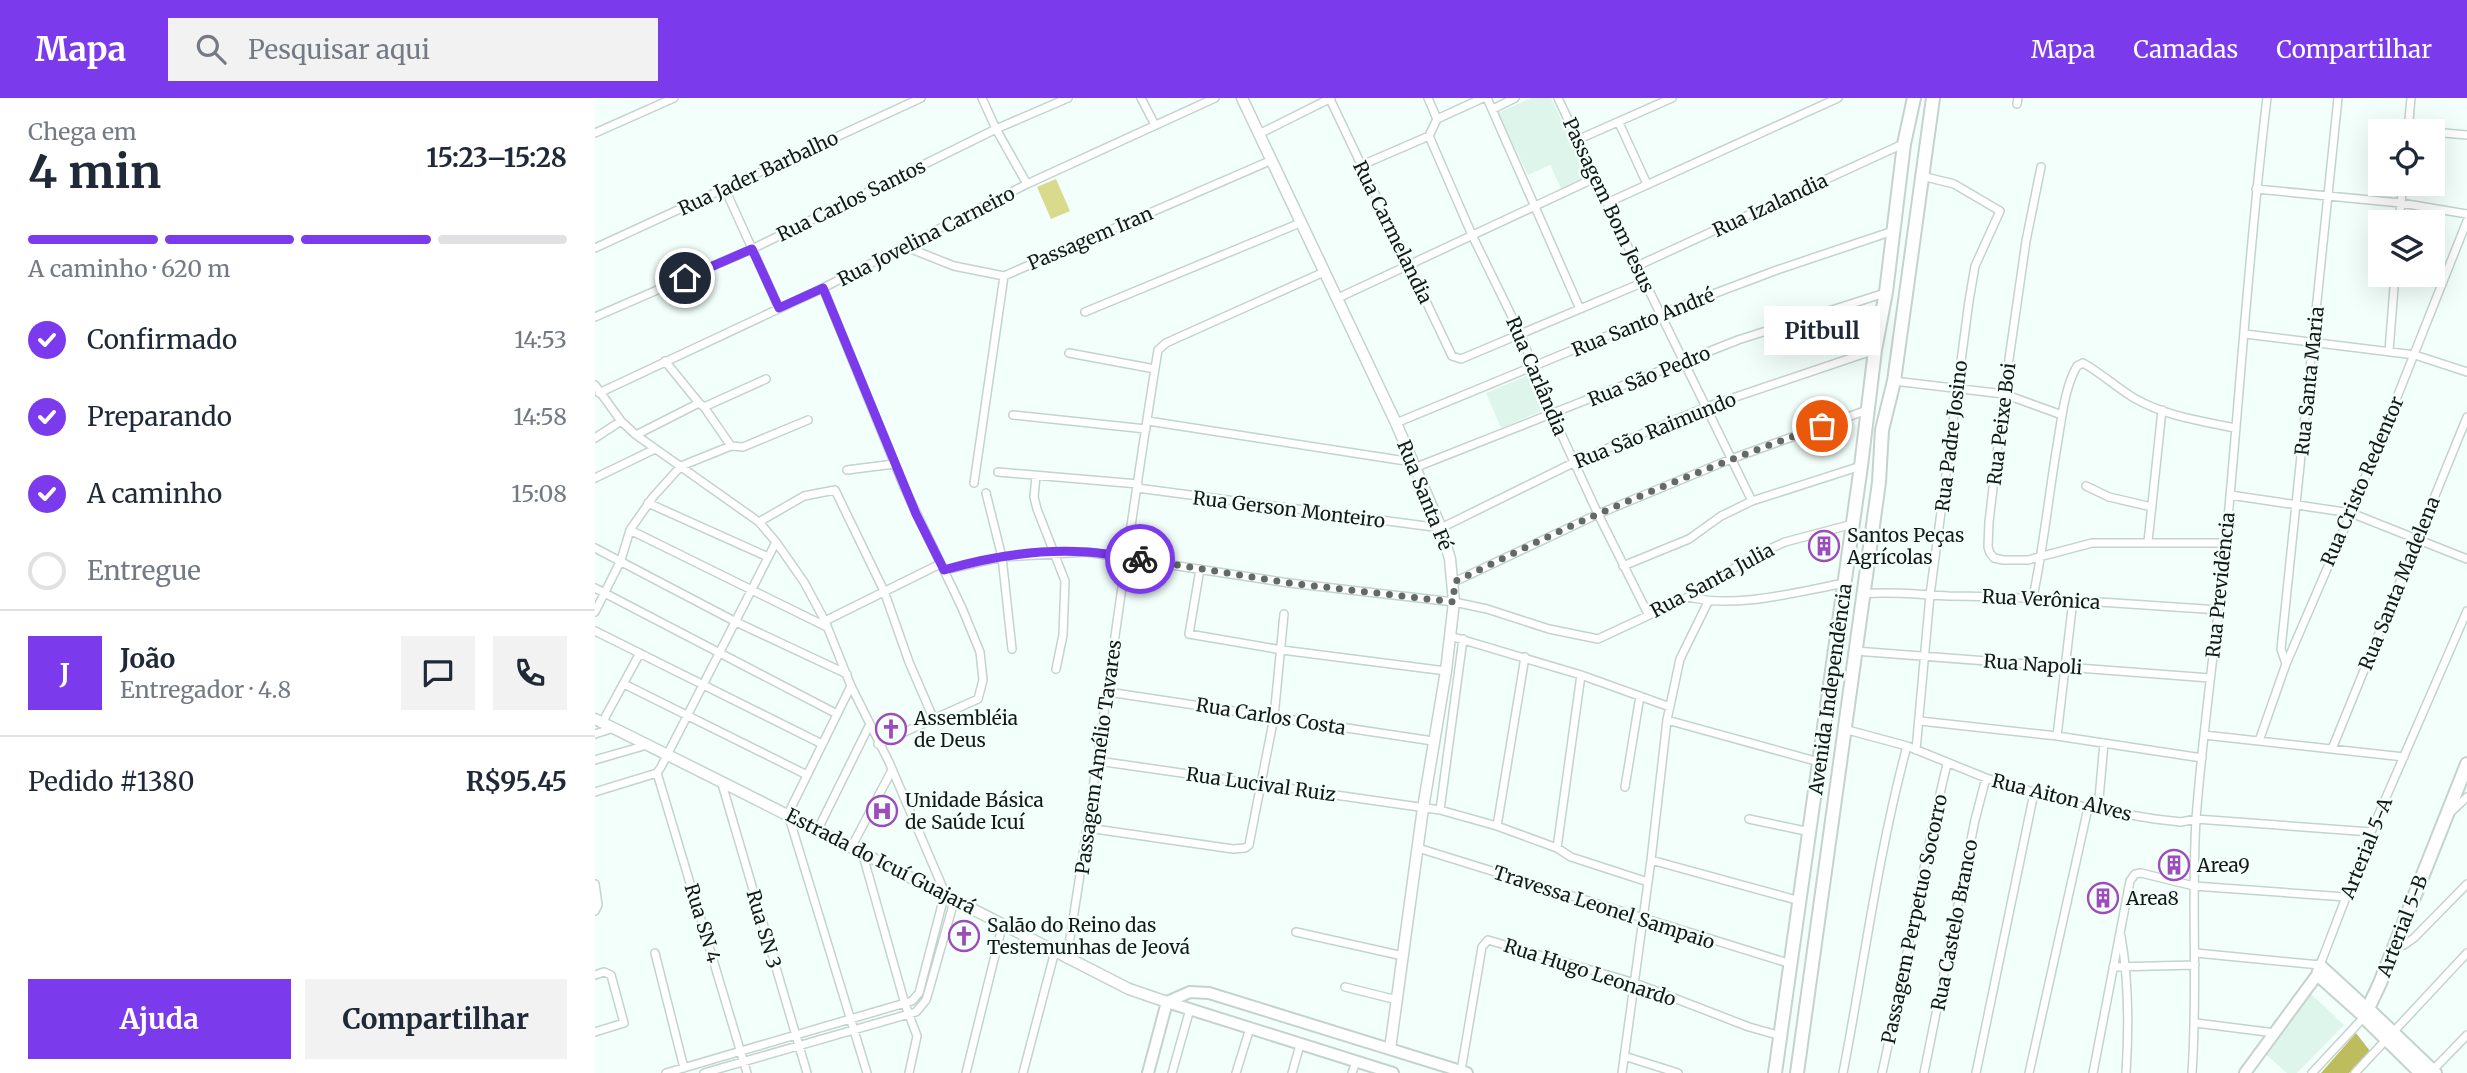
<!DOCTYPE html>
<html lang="pt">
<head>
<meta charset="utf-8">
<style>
  body { margin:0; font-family:Merriweather,serif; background:#f2f2f3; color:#1f2937; height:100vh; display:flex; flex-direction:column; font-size:26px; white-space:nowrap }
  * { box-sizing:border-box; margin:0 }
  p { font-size:23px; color:#747a83 }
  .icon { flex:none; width:38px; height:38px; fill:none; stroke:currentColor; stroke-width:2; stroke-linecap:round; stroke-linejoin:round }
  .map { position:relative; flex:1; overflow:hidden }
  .sheet { display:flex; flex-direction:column; background:#fff; width:595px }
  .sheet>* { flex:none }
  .controls { position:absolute; left:1773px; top:21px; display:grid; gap:14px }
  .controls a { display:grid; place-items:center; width:77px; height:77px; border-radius:0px; background:#fff; box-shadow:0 7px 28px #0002; font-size:35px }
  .pin { position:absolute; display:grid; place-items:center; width:60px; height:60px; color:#fff; margin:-30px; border:4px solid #fff; border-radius:50%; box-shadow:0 2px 7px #0007 }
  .courier { position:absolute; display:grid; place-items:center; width:70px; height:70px; margin:-35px; border:5px solid #7c3aed; border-radius:50%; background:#fff; color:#222; box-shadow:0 2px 9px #0007 }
  .bubble { position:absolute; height:49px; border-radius:0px; background:#fff; box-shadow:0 7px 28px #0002; font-size:23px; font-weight:700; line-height:49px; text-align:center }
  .overview em { font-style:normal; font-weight:700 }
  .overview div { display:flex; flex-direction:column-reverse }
  .overview { display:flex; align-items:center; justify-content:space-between; height:119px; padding:0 28px }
  h1 { font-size:46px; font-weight:700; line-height:52px }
  .bar { display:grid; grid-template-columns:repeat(4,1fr); gap:10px 7px; align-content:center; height:84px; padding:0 28px }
  .bar i { height:9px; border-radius:5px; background:#e0e1e3 }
  .bar .on { background:#7c3aed }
  .bar p { grid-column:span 4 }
  .line { display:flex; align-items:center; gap:18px; padding:0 28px; border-top:2px solid #e0e1e3 }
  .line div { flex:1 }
  .round { display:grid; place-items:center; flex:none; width:74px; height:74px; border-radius:0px; background:#f2f2f3 }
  ol { padding:0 28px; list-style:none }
  li { display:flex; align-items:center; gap:21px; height:77px }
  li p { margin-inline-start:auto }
  li .icon { padding:7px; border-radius:50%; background:#7c3aed; color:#fff; stroke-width:4 }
  li:last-child { color:#747a83 }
  li i { width:38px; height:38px; border:4px solid #e0e1e3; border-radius:50% }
  .cta { display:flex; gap:14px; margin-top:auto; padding:14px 28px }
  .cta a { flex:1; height:80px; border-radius:0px; background:#7c3aed; color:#fff; font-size:28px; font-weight:700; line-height:80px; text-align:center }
  .cta a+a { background:#f2f2f3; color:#1f2937 }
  header { display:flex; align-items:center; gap:42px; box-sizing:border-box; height:98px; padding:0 35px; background:#7c3aed; color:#fff }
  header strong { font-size:33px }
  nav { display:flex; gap:38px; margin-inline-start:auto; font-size:24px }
  .search { width:490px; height:63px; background:#f2f2f3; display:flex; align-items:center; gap:18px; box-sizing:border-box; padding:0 24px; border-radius:0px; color:#747a83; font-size:26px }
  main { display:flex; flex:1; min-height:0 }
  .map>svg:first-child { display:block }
  .built { fill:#def5eb }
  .green { fill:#dada8d }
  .forest { fill:#bdbd5d }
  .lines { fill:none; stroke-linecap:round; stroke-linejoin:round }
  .minor-casing { stroke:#c4d3cd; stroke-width:10 }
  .tertiary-casing { stroke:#c4d3cd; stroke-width:13 }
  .secondary-casing { stroke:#c4d3cd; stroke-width:14 }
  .primary-casing { stroke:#c4d3cd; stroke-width:16 }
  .minor { stroke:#fff; stroke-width:7 }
  .tertiary { stroke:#fff; stroke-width:10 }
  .secondary { stroke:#fff; stroke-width:10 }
  .primary { stroke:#fff; stroke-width:12 }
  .done { stroke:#626a66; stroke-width:7; stroke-dasharray:0 12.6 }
  .route { stroke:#7c3aed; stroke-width:9 }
  .labels { text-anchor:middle; stroke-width:5; stroke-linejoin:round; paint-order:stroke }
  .street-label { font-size:19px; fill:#141917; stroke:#f3fffa }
  .poi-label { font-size:19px; fill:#141917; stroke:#f3fffa; text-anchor:start }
</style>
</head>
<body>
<header>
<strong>Mapa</strong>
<div class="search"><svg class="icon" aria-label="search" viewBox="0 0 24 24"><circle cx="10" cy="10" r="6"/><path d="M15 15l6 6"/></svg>Pesquisar aqui</div>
<nav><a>Mapa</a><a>Camadas</a><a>Compartilhar</a></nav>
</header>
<main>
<section class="sheet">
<div class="overview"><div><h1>4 min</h1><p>Chega em</p></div><em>15:23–15:28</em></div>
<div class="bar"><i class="on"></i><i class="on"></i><i class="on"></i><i></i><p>A caminho · 620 m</p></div>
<ol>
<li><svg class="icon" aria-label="check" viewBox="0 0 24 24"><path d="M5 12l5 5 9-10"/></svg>Confirmado<p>14:53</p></li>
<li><svg class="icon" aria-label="check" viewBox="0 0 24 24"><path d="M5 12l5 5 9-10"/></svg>Preparando<p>14:58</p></li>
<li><svg class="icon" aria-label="check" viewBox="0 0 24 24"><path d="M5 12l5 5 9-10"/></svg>A caminho<p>15:08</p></li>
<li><i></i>Entregue</li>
</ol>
<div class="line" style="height:126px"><b class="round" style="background:#7c3aed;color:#fff">J</b><div><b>João</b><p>Entregador · 4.8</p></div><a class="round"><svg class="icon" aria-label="chat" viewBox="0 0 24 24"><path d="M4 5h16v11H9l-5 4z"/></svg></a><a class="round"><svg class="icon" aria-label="phone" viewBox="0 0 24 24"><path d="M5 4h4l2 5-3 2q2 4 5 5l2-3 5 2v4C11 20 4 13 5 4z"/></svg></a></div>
<div class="line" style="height:91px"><div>Pedido #1380</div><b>R$95.45</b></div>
<div class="cta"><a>Ajuda</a><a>Compartilhar</a></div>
</section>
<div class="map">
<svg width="1872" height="975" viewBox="0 0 1872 975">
  <rect width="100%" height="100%" fill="#f3fffa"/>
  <path class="built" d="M936,0H956L994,79L967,92L955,67L933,77L903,15Z
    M934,277L949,312L906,330L891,295Z
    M1715,895L1749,927L1702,975H1692L1667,953Z"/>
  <path class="green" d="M461,81L475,113L456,121L442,89Z"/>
  <path class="forest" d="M1761,935L1775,953L1754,975H1726Z"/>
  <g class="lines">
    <g class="minor-casing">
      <path id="minor" d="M387,0L401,31L432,86
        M546,0L560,27
        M833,0L842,21L834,38
        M892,0L985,211
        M963,0L1042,168L1157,403
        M735,1L857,258L866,261L1049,184
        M1422,6L1423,0
        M898,11L920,0
        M842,21L888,0
        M1024,25L1052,86
        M1813,33L1816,0
        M1838,34L1872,37
        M0,35L79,0
        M664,36L736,0
        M834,38L877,137L925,235L957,316L1003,416L1053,516
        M982,42L1077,0
        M767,67L834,38
        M1446,69L1431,143L1409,296L1394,424L1393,449L1395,455L1399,460L1408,462H1433L1497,445H1631
        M130,91L184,210
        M1661,91L1806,105L1872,116
        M1012,105L1243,0
        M1804,124L1808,86
        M311,149L359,168L409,178L677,62
        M0,150L326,0
        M1042,168L1308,46
        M228,190L310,391L367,510L385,554L388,582L383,601L283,646
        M743,200L1000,80
        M490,214L705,125
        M0,219L157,151L401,31L473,0
        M1650,236L1820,257L1872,274
        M1794,253L1800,177
        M474,255L560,271
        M70,263L104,305L109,309L136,348
        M1299,283L1409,296L1467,317
        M0,287L26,323L41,337L164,424L181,444L209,484L230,523L256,588L294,664L350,795L324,895L317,903L71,975
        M4,295L228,190L432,86L620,0
        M109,309L171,281
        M418,317L551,331
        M553,323L817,364
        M801,325L1065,216L1182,172L1298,133
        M41,337L104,305
        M0,340L26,323
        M819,370L1143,242L1290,195
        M252,372L299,366
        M403,374L543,386
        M441,378L439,399L442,411L470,483L468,537L461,571
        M0,380L60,351
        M379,385L409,178
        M1491,388L1514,399L1557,409
        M542,390L846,430L980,364L1111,309L1280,252
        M391,395L407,459L417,551
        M1635,397L1756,415L1872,461
        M53,405L173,459
        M164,424L209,398L240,392L289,493L314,564L339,622
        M35,432L232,529
        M1553,444L1567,312
        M0,450L141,524L252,576
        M1028,468L1094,441L1126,418L1157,403L1266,368
        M605,471L594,536L687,552L851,573
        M349,472L407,459L491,454L694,485L859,504L892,511L954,531L1003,541L1093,499L1157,459L1190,444L1258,426
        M859,484L1003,416L1136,361L1272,312
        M0,490L242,616
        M1268,496C1297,493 1325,497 1354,498C1444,499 1533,506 1623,512
        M1093,499C1143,511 1200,494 1250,485
        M1438,499C1449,447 1454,394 1463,342C1467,318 1470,289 1482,268L1488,265C1506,275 1521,289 1539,300C1570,318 1606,323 1640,330
        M0,514L26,462L35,432L58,399L86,368L136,348L148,349L213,322
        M230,523L345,466
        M0,533L227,646
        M855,538L986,577L1075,609
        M1260,553L1615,580
        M1691,566L1686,551L1743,0
        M29,586L212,677
        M256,588L193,716L272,975
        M513,594L838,643
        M1072,622L1224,664
        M1325,623L1462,638L1607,660
        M7,625L45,555
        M1249,631L1312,648L1391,680L1493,710L1560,721L1586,724L1601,721L1776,734
        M0,636L19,630
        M1609,637L1809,659
        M1462,638L1478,502
        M1664,643L1691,566L1756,415L1872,123
        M1737,651L1872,319
        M1321,652L1335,497L1374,203L1380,168L1405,113L1359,86L1327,78
        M0,662L52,647
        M503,663L845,712L902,728L962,750L976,759L1053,784
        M62,675L152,975
        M127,686L212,975
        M1030,689L1045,598
        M0,694L62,675L66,669L181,444
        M845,712L868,541
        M1503,712L1509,645
        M1857,713L1872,699
        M1154,721L1215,734
        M902,728L930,559
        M493,730L638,751L650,750L654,747L679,619L689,516
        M223,731L274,628
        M257,748L297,672
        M823,750L1196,866
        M962,750L986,577
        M267,754L310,906L322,938L314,975
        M1056,762L1205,803
        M0,786L3,807L0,813
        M701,834L808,858
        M1526,838C1534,884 1534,929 1531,975
        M1801,845L1809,847L1819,840L1872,786
        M60,855L89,970
        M1601,855L1725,867L1776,734L1872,513
        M472,859C505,657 530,454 563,252L571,245L729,174
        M1518,869L1600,867
        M0,877L9,874L16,877L29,925L0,934
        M750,889L802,902
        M1601,925L1680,935
        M1029,958L1083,975
        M866,973L887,849L893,842L1040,885L1154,929L1186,938
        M1836,974L1872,937
        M109,975L321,914L331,902L334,892L360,800
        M371,975L408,825
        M428,975L460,853
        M577,975L595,911
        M641,975L655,930
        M697,975L705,947
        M757,975L761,964
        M1027,975L1056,762L1072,622L1085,561L1113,504
        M1248,975C1269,866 1283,756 1312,648
        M1287,975C1310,872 1327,769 1352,666
        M1329,975L1380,722L1391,680
        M1381,975L1439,695
        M1434,975L1493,710
        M1498,975L1535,783L1540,776L1546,775L1599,788L1751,799
        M1597,975C1603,890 1596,806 1601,721C1608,628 1622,535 1631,442C1645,295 1654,147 1672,0
        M1717,975L1769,919
        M1760,975L1872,855"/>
    </g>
    <g class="tertiary-casing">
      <path id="tertiary" d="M647,0L801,325L846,430L855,461L859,504L851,573L828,710L795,951
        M0,621C179,709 356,800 534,891L572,904"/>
    </g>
    <g class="secondary-casing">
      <path id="secondary" d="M1722,877L1769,919
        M572,904L595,894L614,895L872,975
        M572,904L798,975
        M553,975L572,904
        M1650,975L1722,877L1725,867L1774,912"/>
    </g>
    <g class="primary-casing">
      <path id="primary" d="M1774,912L1840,975
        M1180,975L1266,368L1280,252L1291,194L1309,46L1319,0
        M1202,975L1284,384L1287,332L1299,283L1338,0
        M1826,975L1769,919L1785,885L1872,666"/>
    </g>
    <use href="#minor" class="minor"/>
    <use href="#tertiary" class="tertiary"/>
    <use href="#secondary" class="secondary"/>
    <use href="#primary" class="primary"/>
  </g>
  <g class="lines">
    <path class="done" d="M545,461L694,485L859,504V484C907,461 955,437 1003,416C1077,384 1151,355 1227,328"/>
    <path class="route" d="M90,180L157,151L184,210L228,190L321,416L349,472C394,459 444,451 491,454C509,455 527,458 545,461"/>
  </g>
  <defs>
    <g id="building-ring" transform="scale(1.575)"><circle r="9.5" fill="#f3fffa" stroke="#9e4cbb" stroke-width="1.5"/><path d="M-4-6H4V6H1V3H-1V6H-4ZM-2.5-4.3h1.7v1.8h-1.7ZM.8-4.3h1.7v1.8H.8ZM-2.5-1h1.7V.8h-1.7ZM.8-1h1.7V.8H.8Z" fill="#9e4cbb"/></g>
    <g id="church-ring" transform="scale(1.575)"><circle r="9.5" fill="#f3fffa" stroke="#9e4cbb" stroke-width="1.5"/><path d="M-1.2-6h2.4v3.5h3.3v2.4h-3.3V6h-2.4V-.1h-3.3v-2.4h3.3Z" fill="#9e4cbb"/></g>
    <g id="hospital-ring" transform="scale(1.575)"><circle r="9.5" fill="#f3fffa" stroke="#9e4cbb" stroke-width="1.5"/><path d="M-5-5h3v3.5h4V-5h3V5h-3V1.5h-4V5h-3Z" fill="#9e4cbb"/></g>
  </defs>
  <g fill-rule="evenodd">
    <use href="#building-ring" x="1229" y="448"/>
    <use href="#church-ring" x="296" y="631"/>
    <use href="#hospital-ring" x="287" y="713"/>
    <use href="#building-ring" x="1579" y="767"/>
    <use href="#building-ring" x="1508" y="800"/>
    <use href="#church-ring" x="369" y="838"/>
  </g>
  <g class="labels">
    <g class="street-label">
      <text transform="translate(163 75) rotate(-25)" y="7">Rua Jader Barbalho</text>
      <text transform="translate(256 102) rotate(-26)" y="7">Rua Carlos Santos</text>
      <text transform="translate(1014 107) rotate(65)" y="7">Passagem Bom Jesus</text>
      <text transform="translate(1175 107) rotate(-25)" y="7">Rua Izalandia</text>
      <text transform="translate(798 134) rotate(64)" y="7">Rua Carmelandia</text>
      <text transform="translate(331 138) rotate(-27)" y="7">Rua Jovelina Carneiro</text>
      <text transform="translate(495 140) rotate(-23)" y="7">Passagem Iran</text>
      <text transform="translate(1048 224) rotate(-22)" y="7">Rua Santo André</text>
      <text transform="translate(942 278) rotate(67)" y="7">Rua Carlândia</text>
      <text transform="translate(1054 278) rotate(-22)" y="7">Rua São Pedro</text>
      <text transform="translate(1714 283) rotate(-84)" y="7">Rua Santa Maria</text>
      <text transform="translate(1406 326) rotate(-83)" y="7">Rua Peixe Boi</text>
      <text transform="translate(1060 332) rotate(-22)" y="7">Rua São Raimundo</text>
      <text transform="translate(1356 338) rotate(-83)" y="7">Rua Padre Josino</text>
      <text transform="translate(1767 383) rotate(-67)" y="7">Rua Cristo Redentor</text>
      <text transform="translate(830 397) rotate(68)" y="7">Rua Santa Fé</text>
      <text transform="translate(694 411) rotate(7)" y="7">Rua Gerson Monteiro</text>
      <text transform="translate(1117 482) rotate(-28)" y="7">Rua Santa Julia</text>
      <text transform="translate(1804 485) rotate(-68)" y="7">Rua Santa Madelena</text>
      <text transform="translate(1625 487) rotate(-84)" y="7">Rua Previdência</text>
      <text transform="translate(1446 501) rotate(3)" y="7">Rua Verônica</text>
      <text transform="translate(1438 566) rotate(4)" y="7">Rua Napoli</text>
      <text transform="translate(1235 591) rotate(-82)" y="7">Avenida Independência</text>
      <text transform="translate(676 618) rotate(9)" y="7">Rua Carlos Costa</text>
      <text transform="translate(503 659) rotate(-82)" y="7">Passagem Amélio Tavares</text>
      <text transform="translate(666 686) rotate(8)" y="7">Rua Lucival Ruiz</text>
      <text transform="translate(1467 699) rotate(14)" y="7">Rua Aiton Alves</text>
      <text transform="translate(1771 750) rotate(-68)" y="7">Arterial 5-A</text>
      <text transform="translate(286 763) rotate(27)" y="7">Estrada do Icuí Guajará</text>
      <text transform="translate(1009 809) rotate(18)" y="7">Travessa Leonel Sampaio</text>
      <text transform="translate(1319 821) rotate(-78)" y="7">Passagem Perpetuo Socorro</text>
      <text transform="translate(108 825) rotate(73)" y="7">Rua SN 4</text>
      <text transform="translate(1359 827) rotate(-79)" y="7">Rua Castelo Branco</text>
      <text transform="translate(1807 828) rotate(-69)" y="7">Arterial 5-B</text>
      <text transform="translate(169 831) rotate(74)" y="7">Rua SN 3</text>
      <text transform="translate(995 874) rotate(18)" y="7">Rua Hugo Leonardo</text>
    </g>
    <g class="poi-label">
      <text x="1252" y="444">Santos Peças<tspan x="1252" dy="22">Agrícolas</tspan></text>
      <text x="319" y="627">Assembléia<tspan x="319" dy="22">de Deus</tspan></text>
      <text x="310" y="709">Unidade Básica<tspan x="310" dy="22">de Saúde Icuí</tspan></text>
      <text x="1602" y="774">Area9</text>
      <text x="1531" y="807">Area8</text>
      <text x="392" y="834">Salão do Reino das<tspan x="392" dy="22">Testemunhas de Jeová</tspan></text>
    </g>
  </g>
</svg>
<div class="controls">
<a><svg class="icon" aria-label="locate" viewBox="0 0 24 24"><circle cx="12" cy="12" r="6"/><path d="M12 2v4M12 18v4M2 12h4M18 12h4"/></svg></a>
<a><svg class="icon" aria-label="layers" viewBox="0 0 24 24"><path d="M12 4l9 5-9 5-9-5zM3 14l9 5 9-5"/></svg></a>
</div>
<div class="pin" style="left:1227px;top:328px;background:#ea580c"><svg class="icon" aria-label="bag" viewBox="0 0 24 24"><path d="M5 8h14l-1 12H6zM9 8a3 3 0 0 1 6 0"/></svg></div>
<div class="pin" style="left:90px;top:180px;background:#1f2937"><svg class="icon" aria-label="home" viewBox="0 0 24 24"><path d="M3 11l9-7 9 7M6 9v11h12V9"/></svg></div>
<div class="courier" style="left:545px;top:461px"><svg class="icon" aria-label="bike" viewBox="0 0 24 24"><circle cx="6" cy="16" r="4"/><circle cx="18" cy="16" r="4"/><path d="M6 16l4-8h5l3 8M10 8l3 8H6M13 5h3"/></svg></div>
<div class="bubble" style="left:1169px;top:208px;width:116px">Pitbull</div>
</div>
</main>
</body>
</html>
